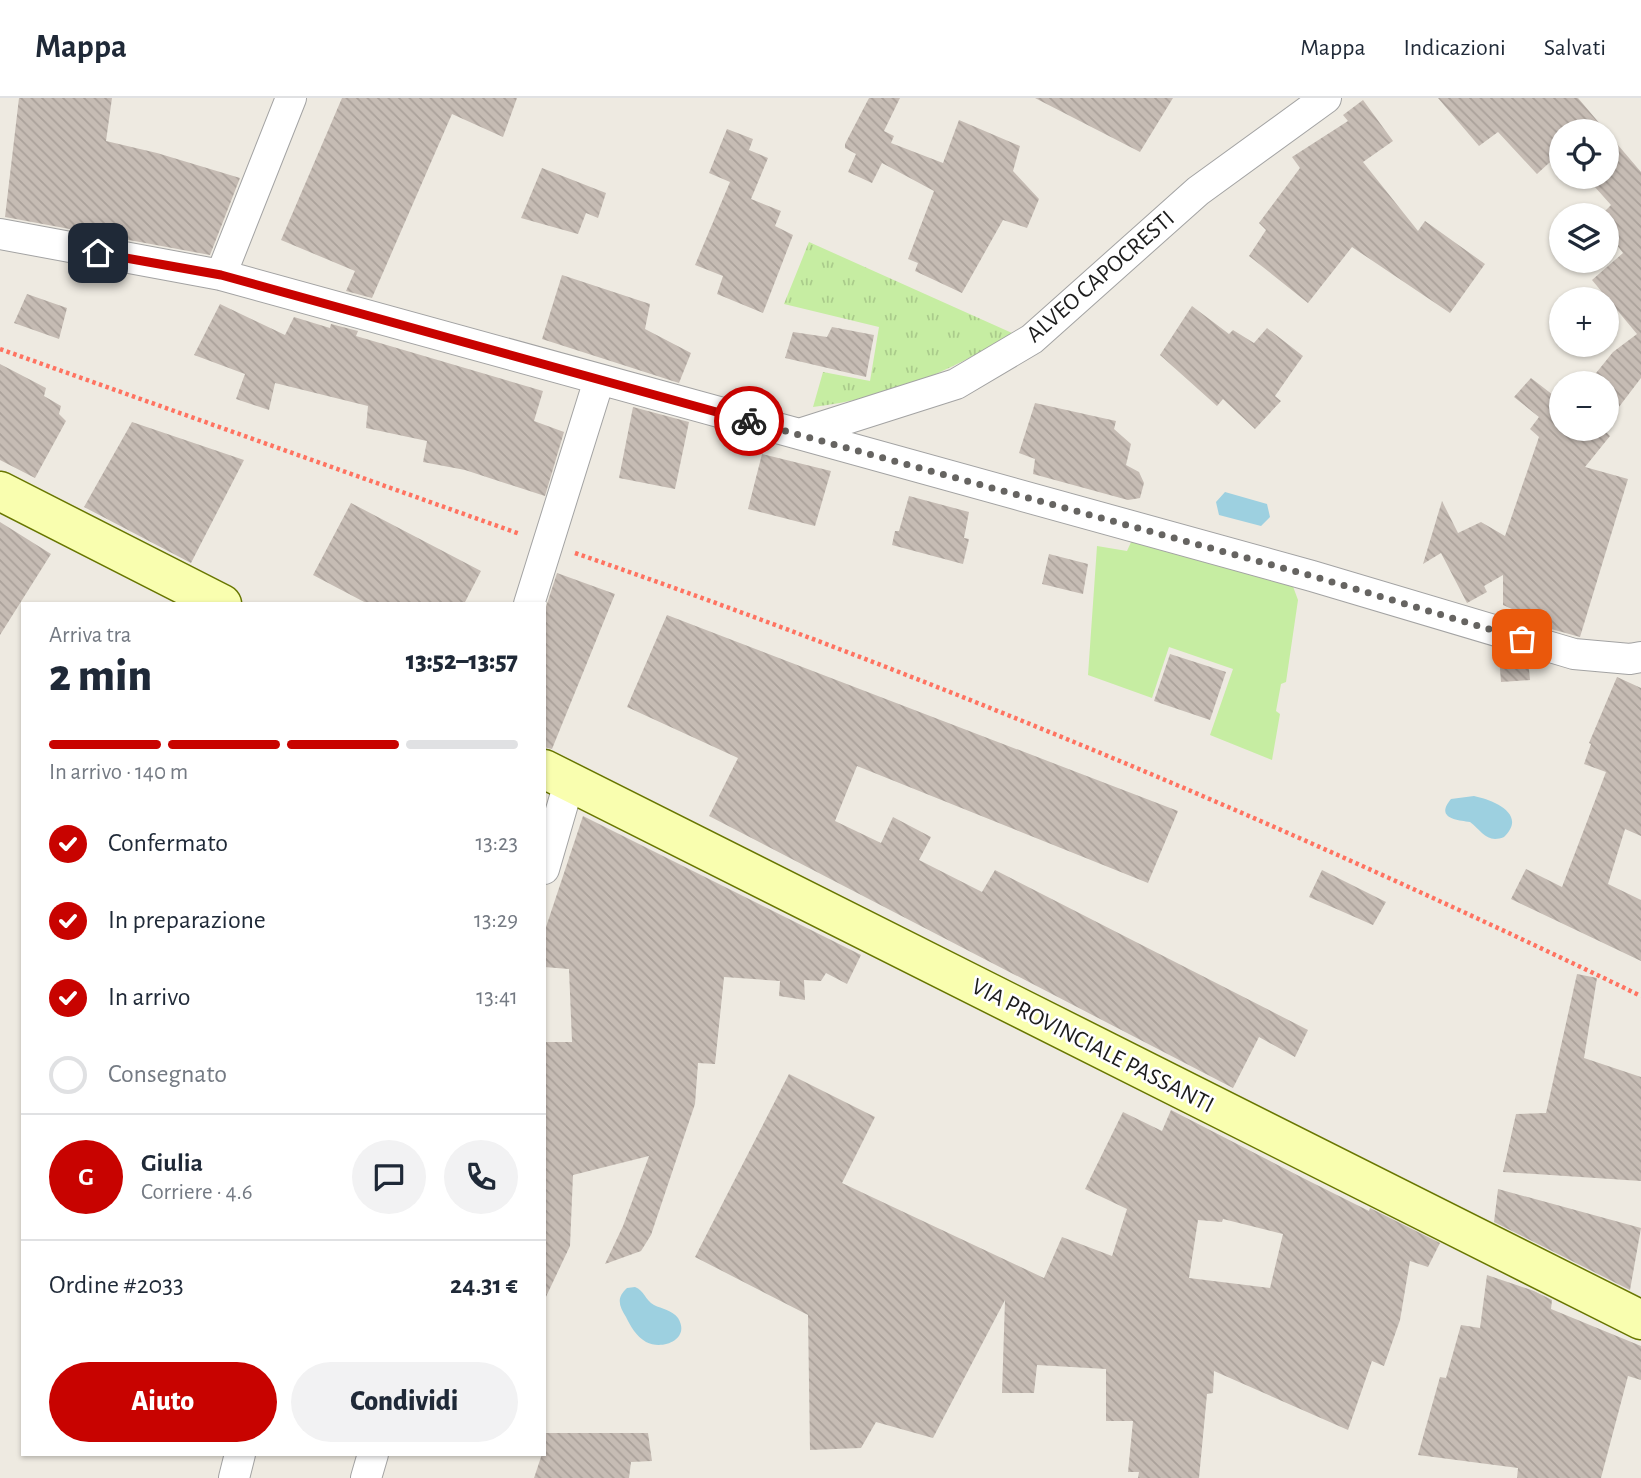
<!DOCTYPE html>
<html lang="it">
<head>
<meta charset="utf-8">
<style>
  body { margin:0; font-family:"Alegreya Sans",sans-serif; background:#f2f2f3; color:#1f2937; height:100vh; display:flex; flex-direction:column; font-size:26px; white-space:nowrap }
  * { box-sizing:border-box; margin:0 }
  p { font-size:23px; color:#747a83 }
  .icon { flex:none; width:38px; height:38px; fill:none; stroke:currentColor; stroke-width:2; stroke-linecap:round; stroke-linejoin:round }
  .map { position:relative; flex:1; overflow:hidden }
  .panel { position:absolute; left:21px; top:504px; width:525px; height:854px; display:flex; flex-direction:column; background:#fff; border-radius:0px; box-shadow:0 2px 5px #0004 }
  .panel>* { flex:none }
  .buttons { position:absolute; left:1549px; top:21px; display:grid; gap:14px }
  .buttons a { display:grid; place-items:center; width:70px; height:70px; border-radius:50%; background:#fff; box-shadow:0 2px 5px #0004; font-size:35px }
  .pin { position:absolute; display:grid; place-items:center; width:60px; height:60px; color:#fff; margin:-30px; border-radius:14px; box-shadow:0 4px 10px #0006 }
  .courier { position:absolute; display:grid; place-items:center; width:70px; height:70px; margin:-35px; border:5px solid #c80300; border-radius:50%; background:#fff; color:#222; box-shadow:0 2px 9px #0007 }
  .head em { font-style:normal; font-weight:800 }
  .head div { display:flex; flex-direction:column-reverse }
  .head { display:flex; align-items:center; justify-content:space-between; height:119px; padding:0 28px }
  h1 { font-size:46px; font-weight:800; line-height:52px }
  .bar { display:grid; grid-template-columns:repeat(4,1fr); gap:10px 7px; align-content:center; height:84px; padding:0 28px }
  .bar i { height:9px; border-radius:5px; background:#e0e1e3 }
  .bar .current { background:#c80300 }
  .bar p { grid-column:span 4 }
  .line { display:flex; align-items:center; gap:18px; padding:0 28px; border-top:2px solid #e0e1e3 }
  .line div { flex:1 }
  .round { display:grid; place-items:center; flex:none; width:74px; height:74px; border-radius:37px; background:#f2f2f3 }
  ol { padding:0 28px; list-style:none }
  li { display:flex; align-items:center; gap:21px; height:77px }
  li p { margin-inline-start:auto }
  li .icon { padding:7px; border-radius:50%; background:#c80300; color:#fff; stroke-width:4 }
  li:last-child { color:#747a83 }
  li i { width:38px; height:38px; border:4px solid #e0e1e3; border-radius:50% }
  .cta { display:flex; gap:14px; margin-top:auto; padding:14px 28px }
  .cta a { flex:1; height:80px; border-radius:42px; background:#c80300; color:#fff; font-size:28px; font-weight:800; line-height:80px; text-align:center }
  .cta a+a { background:#f2f2f3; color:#1f2937 }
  header { display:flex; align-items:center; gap:42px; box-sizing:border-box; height:98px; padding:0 35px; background:#fff; border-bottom:2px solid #e0e1e3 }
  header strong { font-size:33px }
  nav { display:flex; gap:38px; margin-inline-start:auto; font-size:24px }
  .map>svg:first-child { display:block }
  .grass { fill:url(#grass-tufts) }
  .garden { fill:#c6eda2 }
  .water { fill:#9dd0e0 }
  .building { fill:url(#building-back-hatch); fill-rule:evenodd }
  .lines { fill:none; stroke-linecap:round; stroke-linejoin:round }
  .street-casing { stroke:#a3a3a3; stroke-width:32 }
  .secondary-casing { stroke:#687600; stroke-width:41 }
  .path { stroke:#ff7361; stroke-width:4.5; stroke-dasharray:3.5 3.5; stroke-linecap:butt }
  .street { stroke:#fff; stroke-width:30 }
  .secondary { stroke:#f9feaf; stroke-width:38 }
  .done { stroke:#666461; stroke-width:7; stroke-dasharray:0 12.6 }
  .route { stroke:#c80300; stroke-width:9 }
  .labels { text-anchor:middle; stroke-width:5; stroke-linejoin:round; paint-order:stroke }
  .street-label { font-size:24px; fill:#1c1c1c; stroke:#fff }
</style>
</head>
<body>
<header>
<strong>Mappa</strong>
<nav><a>Mappa</a><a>Indicazioni</a><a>Salvati</a></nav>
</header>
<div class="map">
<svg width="1641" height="1380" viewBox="0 0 1641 1380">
  <defs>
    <pattern id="grass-tufts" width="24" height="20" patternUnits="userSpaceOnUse" patternTransform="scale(1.75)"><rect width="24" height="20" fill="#c6eda2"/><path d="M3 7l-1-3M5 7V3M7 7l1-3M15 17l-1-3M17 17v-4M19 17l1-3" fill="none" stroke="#aacb8b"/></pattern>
    <pattern id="building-back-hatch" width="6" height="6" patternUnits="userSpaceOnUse" patternTransform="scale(1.75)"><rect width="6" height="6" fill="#c6bcb4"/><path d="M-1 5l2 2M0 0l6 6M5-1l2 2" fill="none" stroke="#aaa19a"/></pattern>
  </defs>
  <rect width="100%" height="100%" fill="#eeeae1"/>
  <path class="grass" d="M809,144L1012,235C947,276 890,299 813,309L823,274L870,283L879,229L784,206Z"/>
  <path class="garden" d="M1132,442L1291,483L1298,502L1286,584L1281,586L1276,613L1280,616L1272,662L1210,637L1233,571L1169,549L1152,600L1088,577L1097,448L1127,453Z"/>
  <path class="water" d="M1225,394L1267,406L1270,419L1261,428L1219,417L1216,404Z
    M1474,698C1493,702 1528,716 1504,739C1487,746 1482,733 1470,724C1456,722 1435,720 1451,701Z
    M635,1189C644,1192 645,1202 654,1207C662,1211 672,1212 678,1220C691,1241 663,1253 646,1244C636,1238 631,1229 626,1219C619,1208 616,1200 627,1190Z"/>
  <path class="building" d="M19,0H112L106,43L157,55L240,80L210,157L5,119Z
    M342,0H517L503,39L452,16L372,200L346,193L355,173L281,142Z
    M869,0H900L884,33L894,38L891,45L943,65L959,22L1020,48L1013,73L1039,101L1027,130L1003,122L962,195L915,173L918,165L908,161L934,93L882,65L872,85L848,74L856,56L845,50V46Z
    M1035,0H1173L1140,54Z
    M1438,0H1578L1606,33H1561V54L1537,76L1498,34L1479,48Z
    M1363,2L1393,43L1363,64L1418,133L1425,123L1485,166L1450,215L1352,149L1308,205L1249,158L1266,132L1259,125L1300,70L1292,59L1348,23L1343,17Z
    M727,31L753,41L749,52L768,60L751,101L781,113L775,128L793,137L763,215L717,196L723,178L695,167L730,84L709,75Z
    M1606,33L1641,74V280L1606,326V285H1588L1613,254L1637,236L1592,182L1623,155L1606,133V117H1601L1611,107L1586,79H1606Z
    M542,70L606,95L598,120L586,115L578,136L521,120Z
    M562,177L650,206L645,231L691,255L679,285L542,241Z
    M27,196L67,210L59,241L14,225Z
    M220,206L285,237L294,219L330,230L331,226L358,233L356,238L543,293L534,323L564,334L545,398L465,372L423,364L427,343L366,330L368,308L275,285L269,312L236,301L245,276L194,257Z
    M1192,208L1229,236L1233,232L1254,245L1267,230L1303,258L1275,298L1281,303L1255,331L1223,301L1217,308L1160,257Z
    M832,229L874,237L866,279L785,260L793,234L827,239Z
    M0,266L46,290L44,298L61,308L59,316L66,323L35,380L0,362Z
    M1531,280L1553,297L1557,287L1561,288V331H1603L1610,338L1585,369L1628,381L1580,539L1519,522L1521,515L1503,507V477L1484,488L1487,494L1467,505L1441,455L1423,466L1442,403L1458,435L1481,424L1505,438L1539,339L1530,331L1539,319L1514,299Z
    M1035,305L1116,323L1114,331L1131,346L1126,367L1139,374L1144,385L1140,400L1128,402L1033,376L1035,361L1019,355Z
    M633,309L689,324L675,391L619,380Z
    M132,324L244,362L191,465L84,409Z
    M762,356L831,373L815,428L748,411Z
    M909,398L969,414L964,440L969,441L963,466L892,447L895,433H899Z
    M351,405L481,473L464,506H368L313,477Z
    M0,424L51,456L0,537Z
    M1049,456L1088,466L1083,496L1042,486Z
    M557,475L615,496L552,651L544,649V515Z
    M667,517L1178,713L1148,785L857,668L835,723L881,745L893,719L931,739L919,762L982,794L995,772L1308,932L1295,959L1259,939L1233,990L709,718L738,660L627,609Z
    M1170,556L1226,574L1210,622L1154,603Z
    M1516,557L1528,561L1530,582L1501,584L1499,558Z
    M1617,579L1641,590V738L1625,731L1608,786L1641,802V863L1511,801L1526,771L1562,789L1606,674L1584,666L1591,646L1589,645Z
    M583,718L861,857L847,886L826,875L821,883L804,882L805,902L779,898L780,883L724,879L715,966L698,965L695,1006L651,1137L641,1153L605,1166L623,1128L649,1058L573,1077L570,1148L544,1203V944H572L569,871L544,869V835Z
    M1322,772L1386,804L1373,827L1309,799Z
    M1577,876L1597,880L1584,960L1641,979V1083L1503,1074L1516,1016L1546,1015Z
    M789,976L875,1019L842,1085L1044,1180L1062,1139L1112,1158L1127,1111L1085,1091L1123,1014L1162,1033L1171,1012L1303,1080L1369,1113L1370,1110L1440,1145L1428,1169L1410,1163L1400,1222L1384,1268L1372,1263L1348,1332L1214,1273L1213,1295L1207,1296L1199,1380H1138L1139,1374H1128L1133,1323H1106V1271L1037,1267L1034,1295H1002L1005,1202L933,1340L876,1324L861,1350L810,1352L808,1217L695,1159ZM1223,1121L1283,1136L1270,1190L1189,1180L1198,1122L1222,1124Z
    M1498,1091L1641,1130L1630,1192L1494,1124Z
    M1487,1177L1534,1193L1552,1202L1551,1211L1641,1248V1282L1628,1278L1601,1380H1517L1518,1370L1418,1357L1440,1279L1446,1280L1461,1227L1480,1230Z
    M544,1335H648L652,1363L631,1364L629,1380H534L542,1356H544Z"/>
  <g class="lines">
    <g class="street-casing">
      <path id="street" d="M0,136L221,177L799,336L956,286L1032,241L1198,93L1326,0
        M221,177L291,0
        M799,336L1312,478L1574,556L1630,561L1641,559
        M529,506L599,282
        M544,771L569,685
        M234,1380L240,1356
        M366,1380L373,1356"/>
    </g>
    <g class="secondary-casing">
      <path id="secondary" d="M0,393L222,506
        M544,671L1641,1222"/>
    </g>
    <path class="path" d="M0,251L520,436
      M575,455C939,581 1294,730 1641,898"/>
    <use href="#street" class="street"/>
    <use href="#secondary" class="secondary"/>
  </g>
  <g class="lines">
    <path class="done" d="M749,323L1312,478L1522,541"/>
    <path class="route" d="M98,155L221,177L749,323"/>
  </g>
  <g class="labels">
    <g class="street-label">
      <text transform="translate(1100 178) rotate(-41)" y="8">ALVEO CAPOCRESTI</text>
      <text transform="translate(1093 947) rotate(27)" y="8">VIA PROVINCIALE PASSANTI</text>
    </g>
  </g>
</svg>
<div class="buttons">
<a><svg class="icon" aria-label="locate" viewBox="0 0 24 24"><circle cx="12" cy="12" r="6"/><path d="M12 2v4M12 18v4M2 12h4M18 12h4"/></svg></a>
<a><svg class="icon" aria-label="layers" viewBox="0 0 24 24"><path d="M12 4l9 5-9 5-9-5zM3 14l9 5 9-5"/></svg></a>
<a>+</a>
<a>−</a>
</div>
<div class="pin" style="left:1522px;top:541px;background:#ea580c"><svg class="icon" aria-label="bag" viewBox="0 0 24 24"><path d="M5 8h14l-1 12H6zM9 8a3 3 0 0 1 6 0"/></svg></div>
<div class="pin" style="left:98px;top:155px;background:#1f2937"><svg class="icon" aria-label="home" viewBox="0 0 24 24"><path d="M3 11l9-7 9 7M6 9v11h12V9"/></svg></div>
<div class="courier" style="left:749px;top:323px"><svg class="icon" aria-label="bike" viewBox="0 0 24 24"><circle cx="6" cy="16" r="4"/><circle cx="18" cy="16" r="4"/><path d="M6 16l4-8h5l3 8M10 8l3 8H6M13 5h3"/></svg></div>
<section class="panel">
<div class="head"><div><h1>2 min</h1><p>Arriva tra</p></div><em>13:52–13:57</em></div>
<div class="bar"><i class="current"></i><i class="current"></i><i class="current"></i><i></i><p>In arrivo · 140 m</p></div>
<ol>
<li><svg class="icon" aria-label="check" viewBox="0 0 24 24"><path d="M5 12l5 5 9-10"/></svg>Confermato<p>13:23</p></li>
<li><svg class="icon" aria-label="check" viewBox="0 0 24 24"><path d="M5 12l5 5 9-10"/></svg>In preparazione<p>13:29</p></li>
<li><svg class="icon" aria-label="check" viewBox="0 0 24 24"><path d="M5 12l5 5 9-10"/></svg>In arrivo<p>13:41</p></li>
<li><i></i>Consegnato</li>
</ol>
<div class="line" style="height:126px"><b class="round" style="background:#c80300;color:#fff">G</b><div><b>Giulia</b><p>Corriere · 4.6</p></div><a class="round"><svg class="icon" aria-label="chat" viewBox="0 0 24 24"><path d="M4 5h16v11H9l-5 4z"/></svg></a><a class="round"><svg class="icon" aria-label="phone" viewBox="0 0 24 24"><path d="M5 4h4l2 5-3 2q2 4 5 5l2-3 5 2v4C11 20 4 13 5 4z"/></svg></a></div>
<div class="line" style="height:91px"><div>Ordine #2033</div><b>24.31 €</b></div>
<div class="cta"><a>Aiuto</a><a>Condividi</a></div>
</section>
</div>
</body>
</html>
